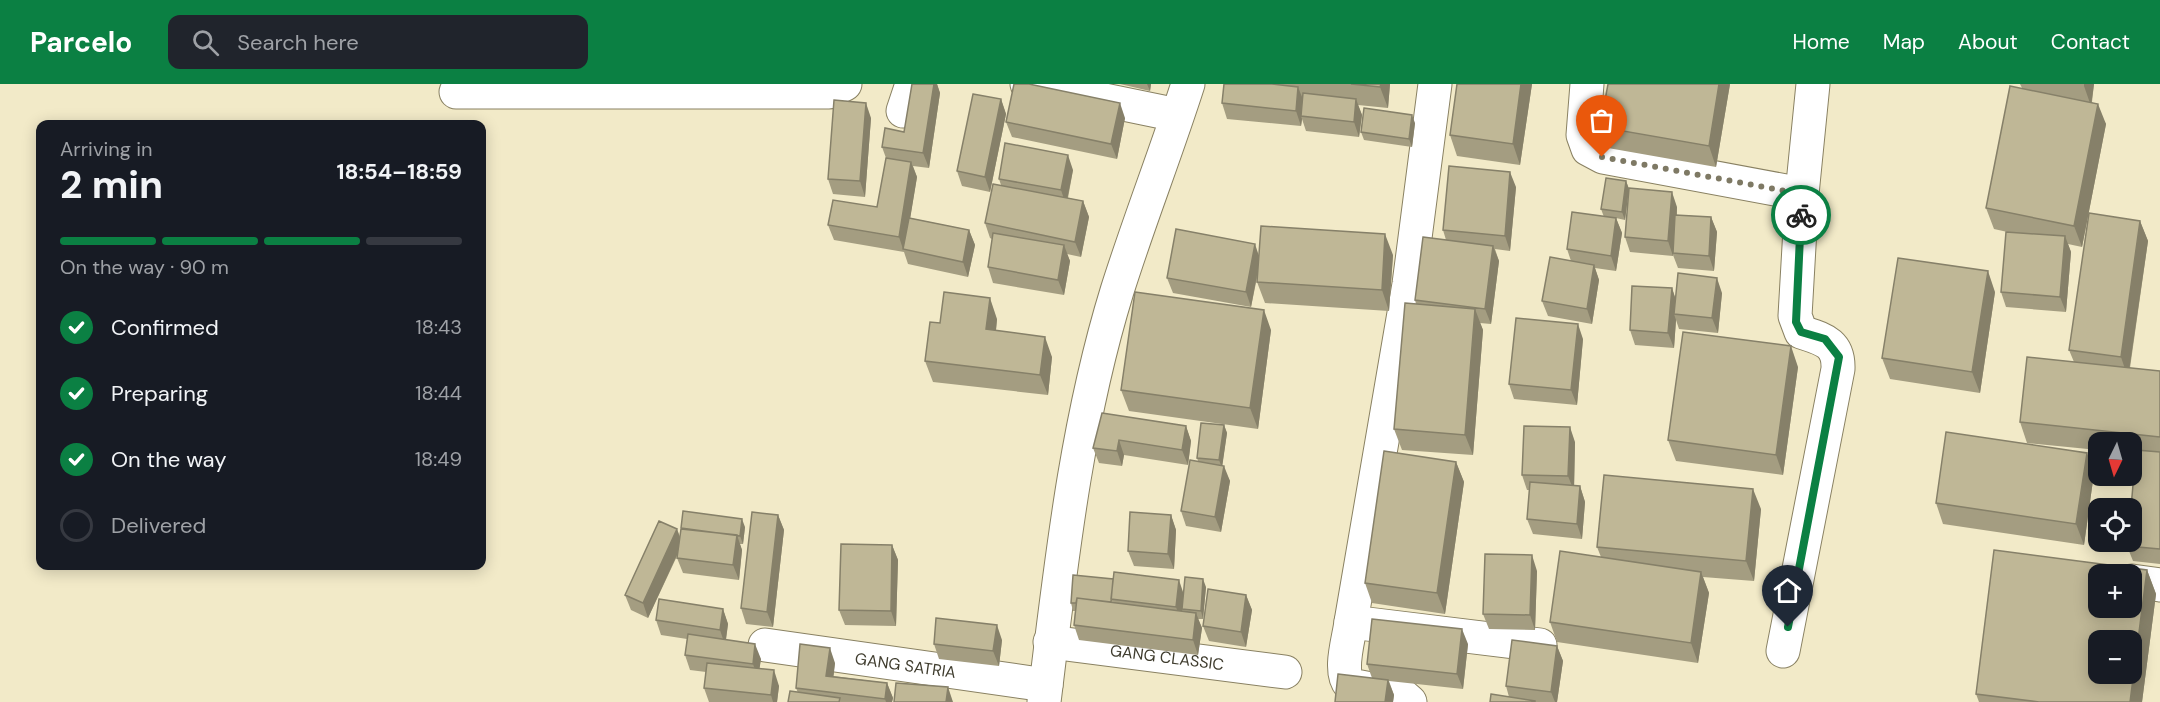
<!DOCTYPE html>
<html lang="en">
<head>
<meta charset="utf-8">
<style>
  body { margin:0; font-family:"DM Sans",sans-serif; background:#20242c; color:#f1f3f6; height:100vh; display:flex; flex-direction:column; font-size:22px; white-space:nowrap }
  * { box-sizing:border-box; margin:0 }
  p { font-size:20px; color:#9ea1a6 }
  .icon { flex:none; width:33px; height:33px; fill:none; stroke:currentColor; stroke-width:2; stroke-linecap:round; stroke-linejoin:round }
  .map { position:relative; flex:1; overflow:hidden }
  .side { position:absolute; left:36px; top:36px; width:450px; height:450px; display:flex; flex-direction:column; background:#171b24; border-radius:12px; box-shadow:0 3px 15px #0003 }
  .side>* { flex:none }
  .needle { width:39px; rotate:185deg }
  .buttons { position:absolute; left:2088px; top:348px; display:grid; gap:12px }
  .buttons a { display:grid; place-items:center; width:54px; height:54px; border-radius:12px; background:#171b24; box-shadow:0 3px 15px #0003; font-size:30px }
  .pin { position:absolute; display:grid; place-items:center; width:51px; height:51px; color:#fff; margin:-62px -26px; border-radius:50% 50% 50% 0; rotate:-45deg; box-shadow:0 0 6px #0007 }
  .pin .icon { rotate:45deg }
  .courier { position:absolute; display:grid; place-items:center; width:60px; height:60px; margin:-30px; border:4px solid #0b8043; border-radius:50%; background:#fff; color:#222; box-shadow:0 2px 8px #0007 }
  .headline em { font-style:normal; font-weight:700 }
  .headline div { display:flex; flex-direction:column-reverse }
  .headline { display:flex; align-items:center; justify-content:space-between; height:102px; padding:0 24px }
  h1 { font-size:39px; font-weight:700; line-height:45px }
  .bar { display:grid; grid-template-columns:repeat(4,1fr); gap:9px 6px; align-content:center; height:72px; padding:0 24px }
  .bar i { height:8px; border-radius:4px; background:#363941 }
  .bar .current { background:#0b8043 }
  .bar p { grid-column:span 4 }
  ol { padding:0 24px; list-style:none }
  li { display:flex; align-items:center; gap:18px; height:66px }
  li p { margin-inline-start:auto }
  li .icon { padding:6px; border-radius:50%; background:#0b8043; color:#fff; stroke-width:4 }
  li:last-child { color:#9ea1a6 }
  li i { width:33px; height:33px; border:3px solid #363941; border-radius:50% }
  header { display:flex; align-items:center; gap:36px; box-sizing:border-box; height:84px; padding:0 30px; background:#0b8043; color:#fff }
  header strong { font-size:28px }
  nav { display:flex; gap:33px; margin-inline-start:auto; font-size:21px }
  .search { width:420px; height:54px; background:#20242c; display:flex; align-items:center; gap:15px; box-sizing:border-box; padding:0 21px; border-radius:12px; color:#9ea1a6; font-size:22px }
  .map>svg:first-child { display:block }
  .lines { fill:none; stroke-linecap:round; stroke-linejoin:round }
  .minor-casing { stroke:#898162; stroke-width:35 }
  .minor { stroke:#fff; stroke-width:33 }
  .wall { fill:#a49d81 }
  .shaded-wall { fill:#868069 }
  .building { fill:#bfb796; stroke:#868069; stroke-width:1.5; fill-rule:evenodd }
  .done { stroke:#7e7964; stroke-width:6; stroke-dasharray:0 10.8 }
  .route { stroke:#0b8043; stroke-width:8 }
  .labels { text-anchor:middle; stroke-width:4.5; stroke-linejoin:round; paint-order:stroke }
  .street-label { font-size:16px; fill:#3f3c2e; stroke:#fff }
</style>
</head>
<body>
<header>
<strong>Parcelo</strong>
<div class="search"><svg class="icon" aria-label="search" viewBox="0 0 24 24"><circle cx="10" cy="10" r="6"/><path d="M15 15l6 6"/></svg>Search here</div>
<nav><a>Home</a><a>Map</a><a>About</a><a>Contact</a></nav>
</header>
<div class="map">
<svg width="2160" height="618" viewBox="0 0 2160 618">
  <rect width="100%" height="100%" fill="#f2eac8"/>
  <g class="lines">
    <g class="minor-casing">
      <g id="minor">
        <path d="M1027,0L1177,31"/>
        <path d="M1435,0L1409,200L1351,538L1540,561"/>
        <path d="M1587,0L1583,51L1588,65L1603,73L1802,110"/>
        <path d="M456,8H829L845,0"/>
        <path d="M903,27L912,0"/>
        <path d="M2132,497L2160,501"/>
        <path d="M1351,538C1349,555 1338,587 1350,601L1402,611L1410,618"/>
        <path id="s1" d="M1050,558L1285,588"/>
        <path id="s2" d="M765,561L1046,601"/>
        <path d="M1783,567L1838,285C1839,258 1822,255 1801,248L1795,232L1802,110L1813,0"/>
        <path d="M1044,618C1061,480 1076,340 1117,207C1139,137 1166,69 1188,0"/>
      </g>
    </g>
    <use href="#minor" class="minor"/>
  </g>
  <path class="wall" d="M912,0H937L940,9L929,84L913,82L917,93L910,134L969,146L975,161L968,193L908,180L904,168L834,156L828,141L877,123L886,74L882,63L904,48Z
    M1120,0H1151L1150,7Z
    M1224,0H1390L1388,24L1358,21L1362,31L1359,53L1306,47L1302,35L1301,42L1227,35L1222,19Z
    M1457,0H1532L1520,81L1457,72L1450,51Z
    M1730,0L1716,83L1608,64L1600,43Z
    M2020,0H2094L2092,18L2106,40L2082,163L2068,160L2071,168L2066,228L2006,223L2001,208L2012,149L1994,145L1986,124L2022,4Z
    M1001,15L1006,30L990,108L962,102L957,87Z
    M871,34L865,113L833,110L828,95Z
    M1125,34L1117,75L1012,53L1006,38Z
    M1415,39L1412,63L1364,56L1361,48Z
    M1073,86L1068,114L1083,117L1089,133L1081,173L1067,170L1070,177L1064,211L993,199L988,183L992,155L990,154L985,139L1001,101L999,95Z
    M1626,97L1629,105L1625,136L1616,134L1622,149L1616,187L1595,184L1599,196L1592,240L1548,232L1542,217L1571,177L1567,165L1604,133L1601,125Z
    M1516,103L1510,167L1495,165L1499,177L1491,240L1480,239L1483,246L1473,371L1402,366L1394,345L1416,220L1415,216L1446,156L1443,146Z
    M1677,123V131L1711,133L1717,148L1714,187L1678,184L1673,171V172L1630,168L1625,153Z
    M2140,137L2148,157L2130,284L2160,287V480L2133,477L2127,462L2136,370H2132V358H2098V366L2027,359L2020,338L2074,278L2069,266Z
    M1259,171H1393L1389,227L1265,219L1257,198L1258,189L1251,223L1173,209L1167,194Z
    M1672,204L1675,214L1722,209L1718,249L1679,245L1676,236L1674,264L1635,261L1630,246Z
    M1995,208L1980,309L1890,295L1882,274Z
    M997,235L996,246L1052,273L1048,311L933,298L925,277L940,239Z
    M1271,246L1258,345L1129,327L1121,306Z
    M1583,255L1577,321L1514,315L1509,300Z
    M1798,283L1783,391L1676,377L1668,356Z
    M1102,329L1186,342L1191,357L1188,381L1124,371L1122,382L1099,379L1093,364Z
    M1224,341L1227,349L1222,382L1230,397L1221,448L1186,442L1181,427L1198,377L1197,374Z
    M1575,358L1574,402H1580L1585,418L1582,455L1533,450L1527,435L1530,406H1527L1522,391Z
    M2087,369L2094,389L2084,461L1943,440L1936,419Z
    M1456,378L1464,398L1445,530L1372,519L1365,499Z
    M1761,425L1754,497L1703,493L1709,509L1698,579L1557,558L1550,538L1601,473L1597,463Z
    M778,431L784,446L773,543L746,540L741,524Z
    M1171,431L1176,446L1174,485L1134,482L1128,467Z
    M745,443L743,460H740L742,466L739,496L683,489L677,474L678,470L648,534L631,526L625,511L677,445L680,453L681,444Z
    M892,461L898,476L896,542L845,541L839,526Z
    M2147,486L2156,510L2142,618H1979L1976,610Z
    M1537,487L1535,546L1489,545L1483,530Z
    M1206,503L1203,535H1198L1202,544L1198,571L1079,556L1074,541L1075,527H1073L1071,519L1183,508Z
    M1246,511L1252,526L1246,563L1209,557L1203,542Z
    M723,525L728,540L726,556L761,575L759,585L779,602L777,618H709L704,604L706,588L690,586L685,571L687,555L661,551L656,536Z
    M1002,556L999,582L939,575L934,560Z
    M1468,560L1463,605L1389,597L1394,611L1393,618H1335L1372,594L1367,580Z
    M1557,562L1563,577L1557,618H1490L1509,613L1506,602Z
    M835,579L833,592L887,599L893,614L892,618H788L798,609L796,604Z"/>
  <path class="shaded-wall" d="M934,0H937L940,9L929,84L923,69Z
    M1147,0H1151L1150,7Z
    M1381,0H1390L1388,24L1380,3Z
    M1521,0H1532L1520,81L1513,60Z
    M1719,0H1730L1716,83L1709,62Z
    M2084,0H2094L2091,22L2084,2Z
    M1298,3L1304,18L1301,32L1302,35L1301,42L1296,27Z
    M1001,15L1006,30L990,108L985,93Z
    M1356,15L1362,31L1359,53L1354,38Z
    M866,19L871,34L865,113L860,97Z
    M1120,19L1125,34L1117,75L1111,60Z
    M2098,20L2106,40L2082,163L2074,142Z
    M1412,31L1415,39L1412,63L1409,55Z
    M1068,71L1073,86L1066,121L1061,106Z
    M911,78L917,93L905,166L903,165L899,153Z
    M1510,88L1516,103L1510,167L1505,152Z
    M1626,97L1629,105L1625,136L1622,128Z
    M1672,108L1677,123L1674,169H1673V172L1668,157Z
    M1083,117L1089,133L1081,173L1075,158Z
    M1711,133L1717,148L1714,187L1709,172Z
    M1616,134L1622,149L1616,187L1611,172Z
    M2140,137L2148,157L2128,294L2121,273Z
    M969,146L975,161L968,193L963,178Z
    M1385,150L1393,171L1389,227L1382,206Z
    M2065,152L2071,168L2066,228L2060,213Z
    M1255,160L1260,175L1251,223L1246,208Z
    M1064,161L1070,177L1064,211L1058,196Z
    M1493,162L1499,177L1491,240L1485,225Z
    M1594,181L1599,196L1592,240L1587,225Z
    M1988,187L1995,208L1980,309L1972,288Z
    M1717,194L1722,209L1718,249L1712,234Z
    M1672,204L1677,219L1674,230L1676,236L1674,264L1668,249Z
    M990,214L997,235L994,266L986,245Z
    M1475,225L1483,246L1473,371L1465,351Z
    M1264,226L1271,246L1258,345L1250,324Z
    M1578,240L1583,255L1577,321L1571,306Z
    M1045,253L1052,273L1048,311L1040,291Z
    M1791,262L1798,283L1783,391L1776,371Z
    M1224,341L1227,349L1222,384L1219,376Z
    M1186,342L1191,357L1188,381L1182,366Z
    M1570,343L1575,358L1574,407L1568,392Z
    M1119,356L1124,371L1122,382L1117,367Z
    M2087,369L2094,389L2084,461L2076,440Z
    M1456,378L1464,398L1445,530L1437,509Z
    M1224,382L1230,397L1221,448L1215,433Z
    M1580,402L1585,418L1582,455L1577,440Z
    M1753,405L1761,425L1754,497L1746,477Z
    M778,431L784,446L773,543L767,528Z
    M1171,431L1176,446L1174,485L1168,470Z
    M742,435L745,443L743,460L740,452Z
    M677,445L682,460L648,534L643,519Z
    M737,451L742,466L739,496L733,481Z
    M892,461L898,476L896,542L891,527Z
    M1532,471L1537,487L1535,546L1530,531Z
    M2147,486L2156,510L2142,618H2130Z
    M1701,488L1709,509L1698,579L1691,559Z
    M1203,495L1206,503L1203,535L1201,527Z
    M1179,496L1184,511L1182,525V527L1181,538L1176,523Z
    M1246,511L1252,526L1246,563L1241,548Z
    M723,525L728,540L725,561L720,546Z
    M1196,529L1202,544L1198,571L1193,556Z
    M997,541L1002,556L999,582L993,567Z
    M1462,545L1468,560L1463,605L1457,590Z
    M755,560L761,575L758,595L753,580Z
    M1557,562L1563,577L1557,618H1555L1551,608Z
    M830,564L835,579L832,607L826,592Z
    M774,586L779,602L777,618H773L771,611Z
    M1388,596L1394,611L1393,618H1385Z
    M887,599L893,614L892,618H886L885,615Z
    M948,603L953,618H946Z"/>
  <path class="building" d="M912,0H934L923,69L882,63L885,44L904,48Z
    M1014,0H1029L1120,19L1111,60L1006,38Z
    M1224,0H1272L1298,3L1296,27L1222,19Z
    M1351,0H1381L1380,3Z
    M1457,0H1521L1513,60L1450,51Z
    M1608,0H1719L1709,62L1600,43Z
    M2010,2L2098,20L2074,142L1986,124Z
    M1303,9L1356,15L1354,38L1301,32Z
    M973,10L1001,15L985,93L957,87Z
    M834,16L866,19L860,97L828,95Z
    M1364,24L1412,31L1409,55L1361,48Z
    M1005,59L1068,71L1061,106L999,95Z
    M886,74L911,78L899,153L828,141L833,116L877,123Z
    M1449,82L1510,88L1505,152L1443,146Z
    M1606,94L1626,97L1622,128L1601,125Z
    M993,100L1083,117L1075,158L985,139Z
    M1629,104L1672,108L1668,157L1625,153Z
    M1572,128L1616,134L1611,172L1567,165Z
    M2089,129L2140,137L2121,273L2069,266Z
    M1675,131L1711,133L1709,172L1673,169Z
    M909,134L969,146L963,178L903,165Z
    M1261,142L1385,150L1382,206L1257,198Z
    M1176,145L1255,160L1246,208L1167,194Z
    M2006,148L2065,152L2060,213L2001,208Z
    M993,149L1064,161L1058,196L988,183Z
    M1423,153L1493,162L1485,225L1415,216Z
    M1550,173L1594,181L1587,225L1542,217Z
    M1898,174L1988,187L1972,288L1882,274Z
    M1678,189L1717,194L1712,234L1674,230Z
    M1632,202L1672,204L1668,249L1630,246Z
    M944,208L990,214L986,245L1045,253L1040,291L925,277L930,238L940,239Z
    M1135,208L1264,226L1250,324L1121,306Z
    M1405,219L1475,225L1465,351L1394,345Z
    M1516,234L1578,240L1571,306L1509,300Z
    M1683,248L1791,262L1776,371L1668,356Z
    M2027,273L2160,287V353L2020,338Z
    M1102,329L1186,342L1182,366L1119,356L1117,367L1093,364Z
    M1201,339L1224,341L1219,376L1197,374Z
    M1524,342L1570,343L1568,392L1522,391Z
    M1946,348L2087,369L2076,440L1936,419Z
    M2136,366L2160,368V465L2127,462L2128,458H2132V424H2131Z
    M1384,367L1456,378L1437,509L1365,499Z
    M1190,376L1224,382L1215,433L1181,427Z
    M1604,391L1753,405L1746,477L1597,463Z
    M1530,398L1580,402L1577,440L1527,435Z
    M683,427L742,435L740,452L681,444Z
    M752,428L778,431L767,528L741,524Z
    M1130,428L1171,431L1168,470L1128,467Z
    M659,437L677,445L643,519L625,511Z
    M681,445L737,451L733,481L677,474Z
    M841,460L892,461L891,527L839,526Z
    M1994,466L2147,486L2130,618H2039L1976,610ZM2098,490H2132V524H2098ZM2098,556H2132V590H2098Z
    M1560,467L1701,488L1691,559L1550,538Z
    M1485,470L1532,471L1530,531L1483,530Z
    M1114,488L1179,496L1176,523L1111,515Z
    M1073,491L1113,495L1111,518L1077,514L1076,519H1071Z
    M1185,493L1203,495L1201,527L1182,525Z
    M1208,505L1246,511L1241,548L1203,542Z
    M1077,514L1196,529L1193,556L1074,541Z
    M659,515L723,525L720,546L656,536Z
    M936,534L997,541L993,567L934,560Z
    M1372,535L1462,545L1457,590L1367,580Z
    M688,550L755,560L753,580L685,571Z
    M1512,556L1557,562L1551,608L1506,602Z
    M800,560L830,564L826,592L887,599L885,615L796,604Z
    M707,579L774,586L771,611L704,604Z
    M1338,590L1388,596L1385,618H1335Z
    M896,599L948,603L946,618H894Z
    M790,607L840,614L839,618H788Z
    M1491,610L1535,617V618H1490Z"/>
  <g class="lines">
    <path class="done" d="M1602,73L1802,110L1801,131"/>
    <path class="route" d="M1788,543L1839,273L1825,255L1801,248L1796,238L1801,131"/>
  </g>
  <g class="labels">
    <g class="street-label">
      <text dy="6" stroke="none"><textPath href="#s1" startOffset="118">GANG CLASSIC</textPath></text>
      <text dy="6" stroke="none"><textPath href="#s2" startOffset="142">GANG SATRIA</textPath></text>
    </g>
  </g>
</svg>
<div class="buttons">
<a><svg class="needle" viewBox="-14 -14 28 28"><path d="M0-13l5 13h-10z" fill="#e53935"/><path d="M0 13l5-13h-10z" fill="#9ea1a6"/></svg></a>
<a><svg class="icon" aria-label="locate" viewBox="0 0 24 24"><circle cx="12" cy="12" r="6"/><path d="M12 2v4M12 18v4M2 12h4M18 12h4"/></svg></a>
<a>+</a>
<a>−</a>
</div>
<div class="pin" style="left:1602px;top:73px;background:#ea580c"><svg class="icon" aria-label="bag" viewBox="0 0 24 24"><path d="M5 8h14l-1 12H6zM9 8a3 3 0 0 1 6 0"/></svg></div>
<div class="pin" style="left:1788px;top:543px;background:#1f2937"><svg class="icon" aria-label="home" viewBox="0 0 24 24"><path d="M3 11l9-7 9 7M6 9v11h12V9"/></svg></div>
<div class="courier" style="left:1801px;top:131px"><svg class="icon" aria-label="bike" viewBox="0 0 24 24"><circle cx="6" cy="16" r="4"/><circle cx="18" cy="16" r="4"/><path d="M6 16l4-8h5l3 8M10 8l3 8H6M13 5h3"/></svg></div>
<section class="side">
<div class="headline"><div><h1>2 min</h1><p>Arriving in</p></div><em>18:54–18:59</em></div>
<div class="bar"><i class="current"></i><i class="current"></i><i class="current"></i><i></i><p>On the way · 90 m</p></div>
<ol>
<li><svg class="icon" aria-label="check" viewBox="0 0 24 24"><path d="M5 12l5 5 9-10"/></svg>Confirmed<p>18:43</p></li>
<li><svg class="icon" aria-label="check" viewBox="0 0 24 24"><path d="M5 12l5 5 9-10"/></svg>Preparing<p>18:44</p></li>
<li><svg class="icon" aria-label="check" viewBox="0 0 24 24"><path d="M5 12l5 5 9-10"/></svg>On the way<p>18:49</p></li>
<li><i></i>Delivered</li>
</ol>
</section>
</div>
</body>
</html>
